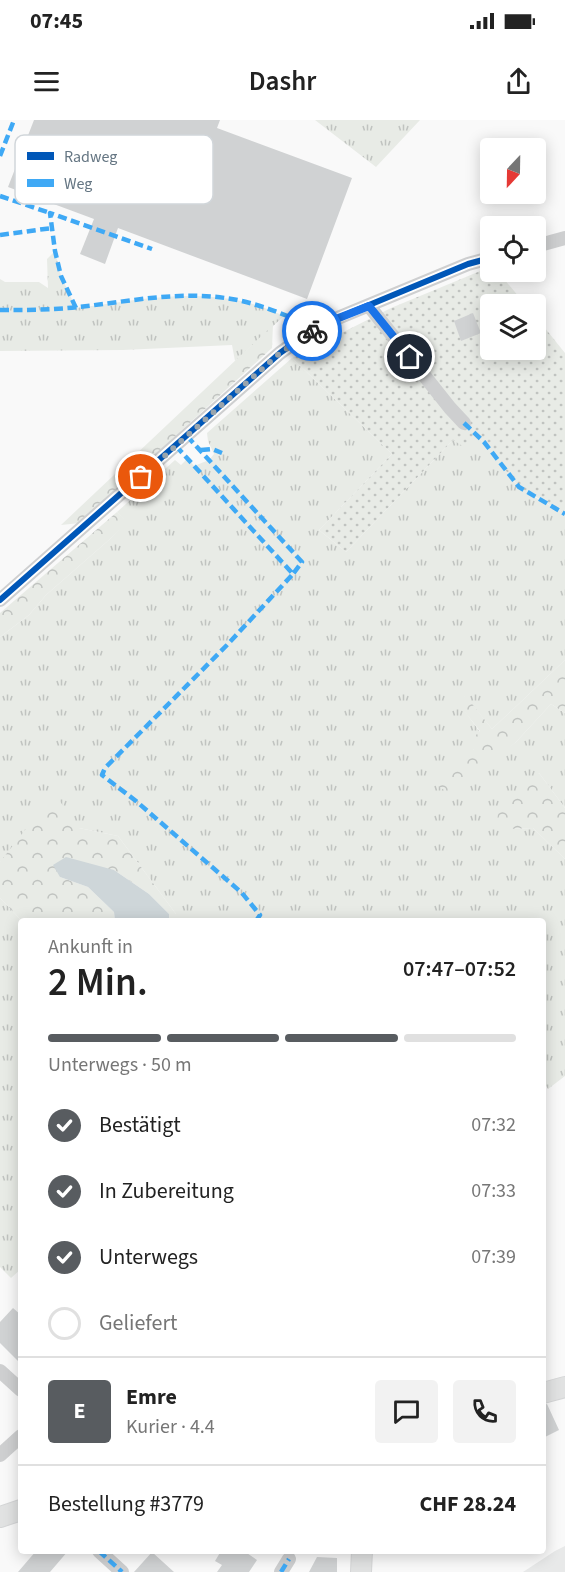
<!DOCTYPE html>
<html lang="de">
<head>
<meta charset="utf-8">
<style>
  body { margin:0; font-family:"Source Sans 3",sans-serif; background:#f2f2f2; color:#222; height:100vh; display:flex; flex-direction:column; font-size:22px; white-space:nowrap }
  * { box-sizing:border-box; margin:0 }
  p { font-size:20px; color:#767676 }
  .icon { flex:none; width:33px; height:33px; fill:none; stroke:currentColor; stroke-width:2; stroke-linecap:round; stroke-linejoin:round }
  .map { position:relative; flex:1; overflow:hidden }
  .side { position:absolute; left:18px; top:798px; width:528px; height:636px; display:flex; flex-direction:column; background:#fff; border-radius:6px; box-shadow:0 3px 15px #0003 }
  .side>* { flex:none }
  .needle { width:39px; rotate:202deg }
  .tools { position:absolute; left:480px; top:18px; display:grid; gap:12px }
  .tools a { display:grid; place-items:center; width:66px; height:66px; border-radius:6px; background:#fff; box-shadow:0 3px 15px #0003; font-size:30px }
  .pin { position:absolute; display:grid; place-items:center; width:51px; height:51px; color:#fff; margin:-26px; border:3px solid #fff; border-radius:50%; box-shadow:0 2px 6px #0007 }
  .courier { position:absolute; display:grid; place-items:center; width:60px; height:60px; margin:-30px; border:4px solid #1a73e8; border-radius:50%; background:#fff; color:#222; box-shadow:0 2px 8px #0007 }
  .summary em { font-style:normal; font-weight:600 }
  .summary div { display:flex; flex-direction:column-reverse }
  .summary { display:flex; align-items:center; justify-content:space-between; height:102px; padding:0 30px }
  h1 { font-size:39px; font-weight:600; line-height:45px }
  .bar { display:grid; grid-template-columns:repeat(4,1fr); gap:9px 6px; align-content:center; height:72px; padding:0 30px }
  .bar i { height:8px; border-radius:4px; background:#e0e0e0 }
  .bar .on { background:#585c60 }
  .bar p { grid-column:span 4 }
  .line { display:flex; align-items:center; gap:15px; padding:0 30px; border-top:2px solid #e0e0e0 }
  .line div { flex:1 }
  .round { display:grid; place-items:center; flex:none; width:63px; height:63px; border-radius:6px; background:#f2f2f2 }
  ol { padding:0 30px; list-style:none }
  li { display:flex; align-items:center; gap:18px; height:66px }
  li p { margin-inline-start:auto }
  li .icon { padding:6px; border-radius:50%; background:#585c60; color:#fff; stroke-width:4 }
  li:last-child { color:#767676 }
  li i { width:33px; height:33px; border:3px solid #e0e0e0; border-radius:50% }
  .status { display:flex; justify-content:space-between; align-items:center; height:42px; padding:0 30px; background:#fff; direction:ltr }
  .status svg { height:16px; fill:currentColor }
  header { display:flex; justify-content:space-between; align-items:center; height:78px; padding:0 30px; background:#fff; font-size:27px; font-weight:600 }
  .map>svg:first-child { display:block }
  .built { fill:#e8e9e9 }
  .grass { fill:url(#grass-tufts) }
  .forest { fill:url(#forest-crowns) }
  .park { fill:url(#park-dots) }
  .water { fill:#ced6d9 }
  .building { fill:#d0d2d3 }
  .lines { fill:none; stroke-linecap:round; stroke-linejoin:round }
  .secondary-casing { stroke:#d5d6d7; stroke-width:22 }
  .street { stroke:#cecfd0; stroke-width:14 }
  .secondary { stroke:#e1e2e2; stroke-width:20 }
  .quiet { stroke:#3fa9f5; stroke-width:4.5; stroke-dasharray:9 4.5; stroke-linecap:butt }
  .cycleway-casing { stroke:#fff; stroke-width:10 }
  .cycleway { stroke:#0057b8; stroke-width:6 }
  .done { stroke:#99a4ac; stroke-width:6; stroke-dasharray:0 10.8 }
  .route { stroke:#1a73e8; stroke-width:8 }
  .key { fill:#fff; stroke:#d1d6da; stroke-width:1.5 }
  .key-label { font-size:16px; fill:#657683 }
</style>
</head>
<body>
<div class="status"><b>07:45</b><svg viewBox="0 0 49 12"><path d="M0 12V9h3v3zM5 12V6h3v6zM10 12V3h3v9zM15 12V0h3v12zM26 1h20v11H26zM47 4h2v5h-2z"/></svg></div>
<header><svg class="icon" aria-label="menu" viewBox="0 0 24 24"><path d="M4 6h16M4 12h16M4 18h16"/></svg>Dashr<svg class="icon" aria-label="share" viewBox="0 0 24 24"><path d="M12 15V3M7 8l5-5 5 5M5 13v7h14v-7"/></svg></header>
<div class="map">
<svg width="565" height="1452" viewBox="0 0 565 1452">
  <defs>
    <pattern id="grass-tufts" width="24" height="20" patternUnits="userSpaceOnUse" patternTransform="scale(1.5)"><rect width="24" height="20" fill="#e8ebe6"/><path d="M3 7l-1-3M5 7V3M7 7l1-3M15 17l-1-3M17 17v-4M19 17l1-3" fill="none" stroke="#c0c3c0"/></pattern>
    <pattern id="forest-crowns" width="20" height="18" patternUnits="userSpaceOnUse" patternTransform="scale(1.5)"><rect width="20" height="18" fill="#e8ebe6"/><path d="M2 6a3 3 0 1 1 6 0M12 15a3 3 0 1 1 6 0" fill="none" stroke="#c0c3c0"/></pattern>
    <pattern id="park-dots" width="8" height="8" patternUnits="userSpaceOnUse" patternTransform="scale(1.5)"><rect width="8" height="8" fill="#e8ebe6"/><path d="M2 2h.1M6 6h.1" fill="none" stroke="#c0c3c0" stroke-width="1.8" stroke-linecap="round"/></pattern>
  </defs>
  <rect width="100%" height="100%" fill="#f9f9f9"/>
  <path class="built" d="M565,1426V1452H523L555,1431Z"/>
  <path class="grass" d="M315,0H420L376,47Z
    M55,131L61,156L76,188C130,181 187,169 241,181C256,184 270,190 284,196L235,241L232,225L123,230L0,231V159L5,162H39L48,168L47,139Z
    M292,238L392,334L319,410L346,432L453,320L478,316L503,346L513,361L533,376L565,394V540L492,609L465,576L461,586L480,612L462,662L516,622L551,584L565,593V688L539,653L510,709L533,708L565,739V956L548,969L543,961V801H176V794L118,716L79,708L0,742V517L29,495L46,475L110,419L126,402L117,392L175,340L181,345L188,338L194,346L209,340L214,334L208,321L207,313Z
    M0,778L22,801L21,1149L11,1158L0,1147Z"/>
  <path class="forest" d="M273,205L272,228L80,403L61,405Z
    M117,392L127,402L110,419L46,475L29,495L0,517V493Z
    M565,540V593L551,584L516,622L468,664L462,662L449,673L436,665L474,629L470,621L480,611L460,586L465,575L492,609Z
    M539,653L565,688V739L533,708L510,709L497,700L498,693Z
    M54,673L79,708L118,716L176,794V801H169V794L149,774L114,750L60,757L88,767L114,792L115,801H22L0,778V742Z"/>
  <path class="park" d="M490,147V152H498L525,184H490V230H536V197L565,233V394L519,367L478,316L464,327L453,320L346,432L319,410L392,334L292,238L391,188Z"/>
  <path class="water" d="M66,737L114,750L149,774L169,794V801H115L114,792L88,767L60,757L53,745Z"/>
  <path class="building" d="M34,0H220L217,8L352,58L307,179L118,108L105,144L80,134L94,99L8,67Z
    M473,193L481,213L461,221L454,201Z
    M13,1188L21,1195V1244L0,1223V1202Z
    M547,1284L559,1310L543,1318V1285Z
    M36,1431H68L50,1452H18Z
    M221,1431H244L257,1440L249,1452H217L222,1445L215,1441Z
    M152,1432L174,1452H134Z
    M317,1437L337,1438V1452H309Z"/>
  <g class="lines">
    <g class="secondary-casing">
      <path id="secondary" d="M543,1273L565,1267
        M0,1397L21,1390
        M361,1452L362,1431"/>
    </g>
    <path class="street" d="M536,126L565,118
      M369,186L450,288L464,303
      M0,480L280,233L316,207L468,144L490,138
      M0,1251L21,1270
      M0,1335L21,1316
      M99,1431L122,1452
      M281,1452L289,1439"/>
    <use href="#secondary" class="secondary"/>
    <path class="quiet" d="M0,36L14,0
      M0,76L50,93
      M0,115L52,108
      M76,188L61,156L55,131L50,93L152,129
      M0,190C26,190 52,190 78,187C126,182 176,171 225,178C257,182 286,196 316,207
      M464,303L484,322L519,367L565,394
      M187,316L302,442L293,454
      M176,326L293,454L227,525L105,648L102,655L136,681L242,773L260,795L256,801
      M201,330L212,329L222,333
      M99,1431L122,1452
      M281,1452L289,1439"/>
    <g class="cycleway-casing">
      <path id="cycleway" d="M0,480L280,233L316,207L468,144L490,138"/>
    </g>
    <use href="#cycleway" class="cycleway"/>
  </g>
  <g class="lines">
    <path class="done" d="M141,357L280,233L312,211"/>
    <path class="route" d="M312,211L316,207L369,186L410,237"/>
  </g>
  <rect x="15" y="15" width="198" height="69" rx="9" class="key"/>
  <rect x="27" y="32" width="27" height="8" fill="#0057b8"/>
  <rect x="27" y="59" width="27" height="8" fill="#3fa9f5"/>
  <g class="key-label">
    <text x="64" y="42">Radweg</text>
    <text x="64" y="69">Weg</text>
  </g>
</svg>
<div class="tools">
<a><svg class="needle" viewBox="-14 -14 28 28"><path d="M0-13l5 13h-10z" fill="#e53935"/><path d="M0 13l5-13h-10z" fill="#767676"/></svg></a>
<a><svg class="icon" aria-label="locate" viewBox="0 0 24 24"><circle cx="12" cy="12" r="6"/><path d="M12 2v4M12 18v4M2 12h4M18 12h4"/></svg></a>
<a><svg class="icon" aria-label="layers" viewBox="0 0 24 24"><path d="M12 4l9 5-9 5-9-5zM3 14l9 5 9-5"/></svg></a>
</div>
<div class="pin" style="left:141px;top:357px;background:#ea580c"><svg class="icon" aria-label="bag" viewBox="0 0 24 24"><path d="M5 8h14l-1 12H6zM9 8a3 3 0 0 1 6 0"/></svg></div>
<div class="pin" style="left:410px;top:237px;background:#1f2937"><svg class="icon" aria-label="home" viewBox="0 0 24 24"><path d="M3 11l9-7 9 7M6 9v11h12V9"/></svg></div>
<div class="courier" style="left:312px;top:211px"><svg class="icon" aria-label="bike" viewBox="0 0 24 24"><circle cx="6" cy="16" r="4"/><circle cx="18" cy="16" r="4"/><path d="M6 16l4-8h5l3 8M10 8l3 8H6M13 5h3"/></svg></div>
<section class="side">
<div class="summary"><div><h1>2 Min.</h1><p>Ankunft in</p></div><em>07:47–07:52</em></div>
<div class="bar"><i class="on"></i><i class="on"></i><i class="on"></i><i></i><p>Unterwegs · 50 m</p></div>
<ol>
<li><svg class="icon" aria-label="check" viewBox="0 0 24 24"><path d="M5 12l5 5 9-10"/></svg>Bestätigt<p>07:32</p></li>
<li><svg class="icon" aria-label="check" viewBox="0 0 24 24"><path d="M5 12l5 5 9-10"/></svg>In Zubereitung<p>07:33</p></li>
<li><svg class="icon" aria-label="check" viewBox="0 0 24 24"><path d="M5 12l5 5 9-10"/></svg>Unterwegs<p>07:39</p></li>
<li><i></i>Geliefert</li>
</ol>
<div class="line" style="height:108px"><b class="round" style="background:#585c60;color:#fff">E</b><div><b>Emre</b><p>Kurier · 4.4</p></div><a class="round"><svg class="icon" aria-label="chat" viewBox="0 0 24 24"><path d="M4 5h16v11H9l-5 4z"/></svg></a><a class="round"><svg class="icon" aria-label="phone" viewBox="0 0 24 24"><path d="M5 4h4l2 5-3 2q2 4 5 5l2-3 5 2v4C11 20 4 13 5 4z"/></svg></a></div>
<div class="line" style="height:78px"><div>Bestellung #3779</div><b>CHF 28.24</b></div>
</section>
</div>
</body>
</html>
